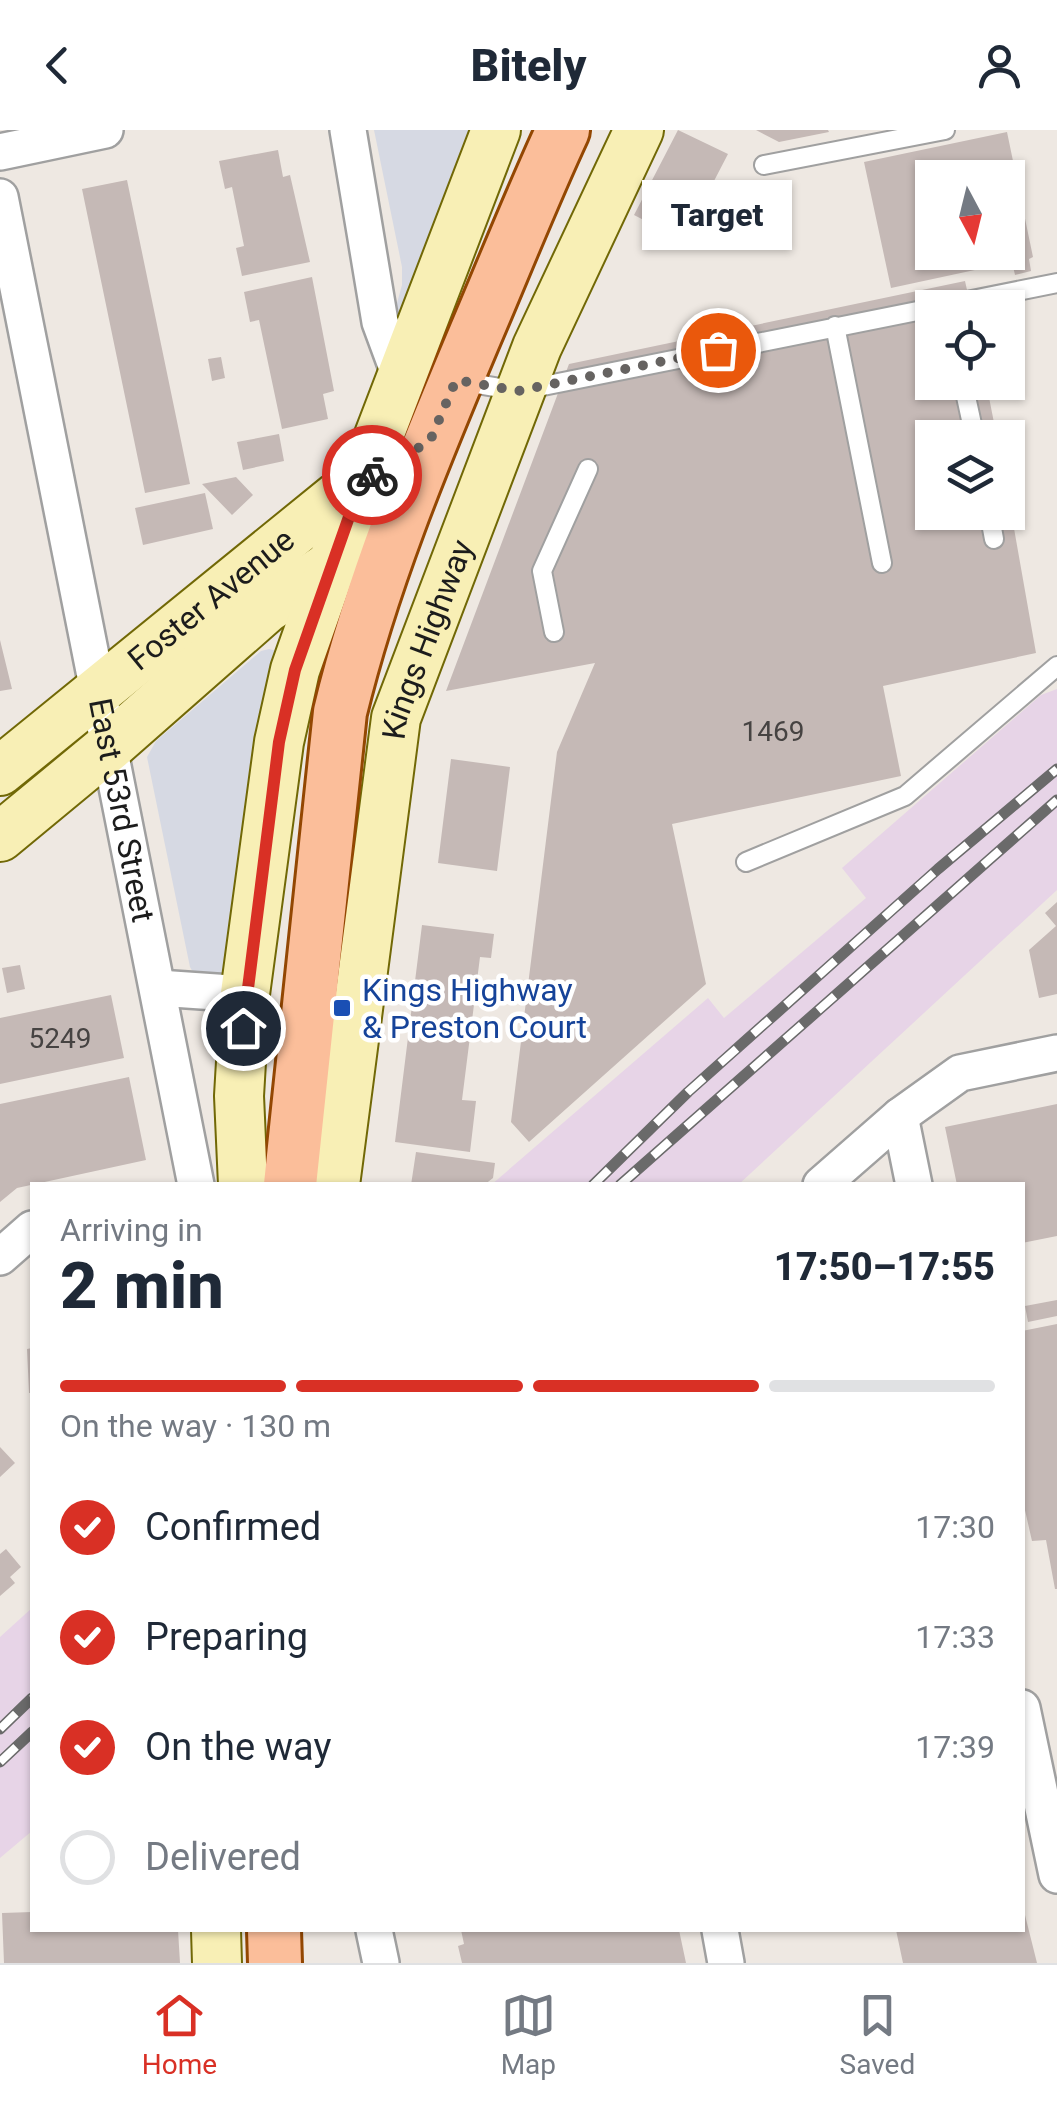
<!DOCTYPE html>
<html lang="en">
<head>
<meta charset="utf-8">
<style>
  body { margin:0; font-family:Roboto,sans-serif; background:#f6f6f7; color:#1f2937; height:100vh; display:flex; flex-direction:column; font-size:38px; white-space:nowrap }
  * { box-sizing:border-box; margin:0 }
  p { font-size:32px; color:#747a83 }
  .icon { flex:none; width:55px; height:55px; fill:none; stroke:currentColor; stroke-width:2; stroke-linecap:round; stroke-linejoin:round }
  .map { position:relative; flex:1; overflow:hidden }
  .panel { position:absolute; left:30px; top:1052px; width:995px; height:750px; display:flex; flex-direction:column; background:#fff; border-radius:0px; box-shadow:0 2px 8px #0004 }
  .panel>* { flex:none }
  .needle { width:65px; rotate:173deg }
  .fabs { position:absolute; left:915px; top:30px; display:grid; gap:20px }
  .fabs a { display:grid; place-items:center; width:110px; height:110px; border-radius:0px; background:#fff; box-shadow:0 2px 8px #0004; font-size:50px }
  .pin { position:absolute; display:grid; place-items:center; width:85px; height:85px; color:#fff; margin:-42px; border:5px solid #fff; border-radius:50%; box-shadow:0 2px 10px #0007 }
  .courier { position:absolute; display:grid; place-items:center; width:100px; height:100px; margin:-50px; border:8px solid #d93025; border-radius:50%; background:#fff; color:#222; box-shadow:0 2px 12px #0007 }
  .bubble { position:absolute; height:70px; border-radius:0px; background:#fff; box-shadow:0 2px 8px #0004; font-size:32px; font-weight:800; line-height:70px; text-align:center }
  .head em { font-style:normal; font-weight:800 }
  .head div { display:flex; flex-direction:column-reverse }
  .head { display:flex; align-items:center; justify-content:space-between; height:170px; padding:0 30px }
  h1 { font-size:65px; font-weight:800; line-height:75px }
  .bar { display:grid; grid-template-columns:repeat(4,1fr); gap:15px 10px; align-content:center; height:120px; padding:0 30px }
  .bar i { height:12px; border-radius:8px; background:#e0e1e3 }
  .bar .current { background:#d93025 }
  .bar p { grid-column:span 4 }
  ol { padding:0 30px; list-style:none }
  li { display:flex; align-items:center; gap:30px; height:110px }
  li p { margin-inline-start:auto }
  li .icon { padding:10px; border-radius:50%; background:#d93025; color:#fff; stroke-width:4 }
  li:last-child { color:#747a83 }
  li i { width:55px; height:55px; border:5px solid #e0e1e3; border-radius:50% }
  header { display:flex; justify-content:space-between; align-items:center; height:130px; padding:0 30px; background:#fff; font-size:45px; font-weight:800 }
  .tabs { display:flex; justify-content:space-around; align-items:center; height:140px; border-top:2px solid #e0e1e3; background:#fff; font-size:28px; color:#747a83 }
  .tabs a { display:grid; justify-items:center; gap:5px }
  .tabs .current { color:#d93025 }
  .map>svg:first-child { display:block }
  .industrial { fill:#e7d4e7 }
  .plaza { fill:#d6d9e3 }
  .building { fill:#c5b9b6; fill-rule:evenodd }
  .lines { fill:none; stroke-linecap:round; stroke-linejoin:round }
  .lane-casing { stroke:#a0a0a0; stroke-width:22 }
  .street-casing { stroke:#a0a0a0; stroke-width:40 }
  .secondary-casing { stroke:#716806; stroke-width:52 }
  .primary-casing { stroke:#934702; stroke-width:58 }
  .lane { stroke:#fff; stroke-width:18 }
  .street { stroke:#fff; stroke-width:35 }
  .secondary { stroke:#f8efb5; stroke-width:48 }
  .primary { stroke:#fbbe9a; stroke-width:52 }
  .rail-casing { stroke:#6a6a6a; stroke-width:11 }
  .rail { stroke:#fff; stroke-width:8; stroke-dasharray:22; stroke-linecap:butt }
  .done { stroke:#666361; stroke-width:10; stroke-dasharray:0 18 }
  .route { stroke:#d93025; stroke-width:12 }
  .transit-dot { fill:#1a4fb4; stroke:#fff; stroke-width:4 }
  .labels { text-anchor:middle; stroke-width:9; stroke-linejoin:round; paint-order:stroke }
  .number-label { font-size:28px; fill:#464342 }
  .street-label { font-size:32px; fill:#1c1c1c; stroke:#fff }
  .transit-label { font-size:32px; fill:#164399; stroke:#fff; text-anchor:start }
</style>
</head>
<body>
<header><svg class="icon" aria-label="back" viewBox="0 0 24 24"><path d="M15 5l-7 7 7 7"/></svg>Bitely<svg class="icon" aria-label="person" viewBox="0 0 24 24"><circle cx="12" cy="8" r="4"/><path d="M4 21q1-7 8-7t8 7"/></svg></header>
<div class="map">
<svg width="1057" height="1833" viewBox="0 0 1057 1833">
  <rect width="100%" height="100%" fill="#eee8e2"/>
  <path class="industrial" d="M1057,559V760L738,1055H491L708,868L724,888L866,768L842,738L1041,565Z
    M32,1478V1701L0,1728V1507Z"/>
  <path class="plaza" d="M374,0H484L410,191H392L402,155V137Z
    M269,519L277,521L224,847L194,844L190,837L147,627L156,611L261,521Z"/>
  <path class="building" d="M678,0L728,24L688,101L666,89L661,99L634,85Z
    M756,0H828L829,2L779,12Z
    M1007,2L1033,127L1029,129L1031,141L1015,145L1012,132L891,158L864,32ZM932,48H1008V122H932Z
    M278,20L283,47L290,45L310,132L242,146L236,118L244,116L232,57L225,59L219,31Z
    M127,50L190,354L145,363L82,59Z
    M312,147L334,261L323,264L328,289L282,299L259,190L250,192L244,162Z
    M965,151L971,178H932V252H986L997,308H932V382H1008L1009,370L1036,523L883,556L901,646L672,694L706,854L529,1012L511,992L557,622L595,533L446,561L569,234Z
    M221,227L225,248L212,251L208,229Z
    M279,304L284,331L243,340L237,312Z
    M236,347L253,365L232,385L202,354Z
    M205,363L213,399L143,415L135,378Z
    M0,510L12,559L0,561Z
    M451,629L510,637L497,741L438,733Z
    M1057,772V864L1039,868L1029,820L1056,796L1045,783Z
    M422,795L494,804L491,828L480,827L462,970L476,971L470,1022L395,1012Z
    M20,835L25,859L7,863L2,838Z
    M111,865L124,928L0,954V888Z
    M129,947L146,1030L17,1058L0,1072V974Z
    M1057,974V1106L1022,1113V1055H957L945,997Z
    M416,1022L495,1033L493,1048L484,1055H411Z
    M1057,1170V1186L1028,1192L1025,1176Z
    M1057,1194V1459H1055L1046,1410L1032,1411L1022,1367V1201Z
    M32,1218V1263H29L27,1219Z
    M0,1317L15,1333L0,1347Z
    M6,1419L21,1437L10,1447L15,1453L0,1466V1424Z
    M1022,1773L1037,1833H903L896,1800H1022Z
    M32,1782V1800H178L180,1833H4L2,1783Z
    M461,1800H679L686,1833H462L458,1816L464,1814Z"/>
  <g class="lines">
    <g class="lane-casing">
      <path id="lane" d="M764,35L945,0
        M835,196L882,433
        M459,251L518,261L1057,153
        M965,262L975,308
        M989,382L994,409
        M554,502L542,441L588,339
        M746,732L905,666L1057,536"/>
    </g>
    <g class="street-casing">
      <g id="street">
        <path d="M348,0L380,192L404,257"/>
        <path d="M0,22L105,0"/>
        <path id="s1" d="M0,67L196,1055"/>
        <path d="M158,858L245,864"/>
        <path d="M900,986L914,1055"/>
        <path d="M821,1055L900,986L960,943L1057,923"/>
        <path d="M0,1127L32,1099"/>
        <path d="M1022,1578L1057,1745"/>
        <path d="M374,1800L381,1833"/>
        <path d="M720,1800L726,1833"/>
      </g>
    </g>
    <g class="secondary-casing">
      <g id="secondary">
        <path id="s2" d="M0,641L337,367L368,347"/>
        <path d="M0,707L110,616L267,478L337,431"/>
        <path d="M243,1055L239,966L245,864L279,612L295,540L362,350L496,0"/>
        <path id="s3" d="M335,1055L396,588L537,217L639,0"/>
        <path d="M216,1800L217,1833"/>
      </g>
    </g>
    <g class="primary-casing">
      <path id="primary" d="M290,1055L340,582C371,454 422,331 473,210C503,140 531,69 563,0
        M274,1800L275,1833"/>
    </g>
    <use href="#lane" class="lane"/>
    <use href="#street" class="street"/>
    <use href="#secondary" class="secondary"/>
    <use href="#primary" class="primary"/>
    <g class="rail-casing">
      <path id="rail" d="M593,1055L688,962L938,739L1057,639
        M620,1055L1057,670
        M0,1599L32,1568
        M0,1632L32,1602"/>
    </g>
    <use href="#rail" class="rail"/>
  </g>
  <g class="lines">
    <path class="done" d="M372,345L430,311L456,250L518,261L718,220"/>
    <path class="route" d="M243,898L279,612L295,540L362,350L372,345"/>
  </g>
  <rect class="transit-dot" x="332" y="868" width="20" height="20" rx="5"/>
  <g class="labels">
    <g class="number-label">
      <text x="773" y="611">1469</text>
      <text x="60" y="918">5249</text>
    </g>
    <g class="street-label">
      <text dy="11" stroke="none"><textPath href="#s2" startOffset="272">Foster Avenue</textPath></text>
      <text dy="11" stroke="none"><textPath href="#s3" startOffset="555">Kings Highway</textPath></text>
      <text dy="11" stroke="none"><textPath href="#s1" startOffset="625">East 53rd Street</textPath></text>
    </g>
    <g class="transit-label">
      <text x="362" y="871">Kings Highway<tspan x="362" dy="37">&amp; Preston Court</tspan></text>
    </g>
  </g>
</svg>
<div class="fabs">
<a><svg class="needle" viewBox="-14 -14 28 28"><path d="M0-13l5 13h-10z" fill="#e53935"/><path d="M0 13l5-13h-10z" fill="#747a83"/></svg></a>
<a><svg class="icon" aria-label="locate" viewBox="0 0 24 24"><circle cx="12" cy="12" r="6"/><path d="M12 2v4M12 18v4M2 12h4M18 12h4"/></svg></a>
<a><svg class="icon" aria-label="layers" viewBox="0 0 24 24"><path d="M12 4l9 5-9 5-9-5zM3 14l9 5 9-5"/></svg></a>
</div>
<div class="pin" style="left:718px;top:220px;background:#ea580c"><svg class="icon" aria-label="bag" viewBox="0 0 24 24"><path d="M5 8h14l-1 12H6zM9 8a3 3 0 0 1 6 0"/></svg></div>
<div class="pin" style="left:243px;top:898px;background:#1f2937"><svg class="icon" aria-label="home" viewBox="0 0 24 24"><path d="M3 11l9-7 9 7M6 9v11h12V9"/></svg></div>
<div class="courier" style="left:372px;top:345px"><svg class="icon" aria-label="bike" viewBox="0 0 24 24"><circle cx="6" cy="16" r="4"/><circle cx="18" cy="16" r="4"/><path d="M6 16l4-8h5l3 8M10 8l3 8H6M13 5h3"/></svg></div>
<div class="bubble" style="left:642px;top:50px;width:150px">Target</div>
<section class="panel">
<div class="head"><div><h1>2 min</h1><p>Arriving in</p></div><em>17:50–17:55</em></div>
<div class="bar"><i class="current"></i><i class="current"></i><i class="current"></i><i></i><p>On the way · 130 m</p></div>
<ol>
<li><svg class="icon" aria-label="check" viewBox="0 0 24 24"><path d="M5 12l5 5 9-10"/></svg>Confirmed<p>17:30</p></li>
<li><svg class="icon" aria-label="check" viewBox="0 0 24 24"><path d="M5 12l5 5 9-10"/></svg>Preparing<p>17:33</p></li>
<li><svg class="icon" aria-label="check" viewBox="0 0 24 24"><path d="M5 12l5 5 9-10"/></svg>On the way<p>17:39</p></li>
<li><i></i>Delivered</li>
</ol>
</section>
</div>
<nav class="tabs">
<a class="current"><svg class="icon" aria-label="home" viewBox="0 0 24 24"><path d="M3 11l9-7 9 7M6 9v11h12V9"/></svg>Home</a>
<a><svg class="icon" aria-label="map" viewBox="0 0 24 24"><path d="M3 6l6-2 6 2 6-2v14l-6 2-6-2-6 2zM9 4v14M15 6v14"/></svg>Map</a>
<a><svg class="icon" aria-label="saved" viewBox="0 0 24 24"><path d="M7 4h10v16l-5-4-5 4z"/></svg>Saved</a>
</nav>
</body>
</html>
